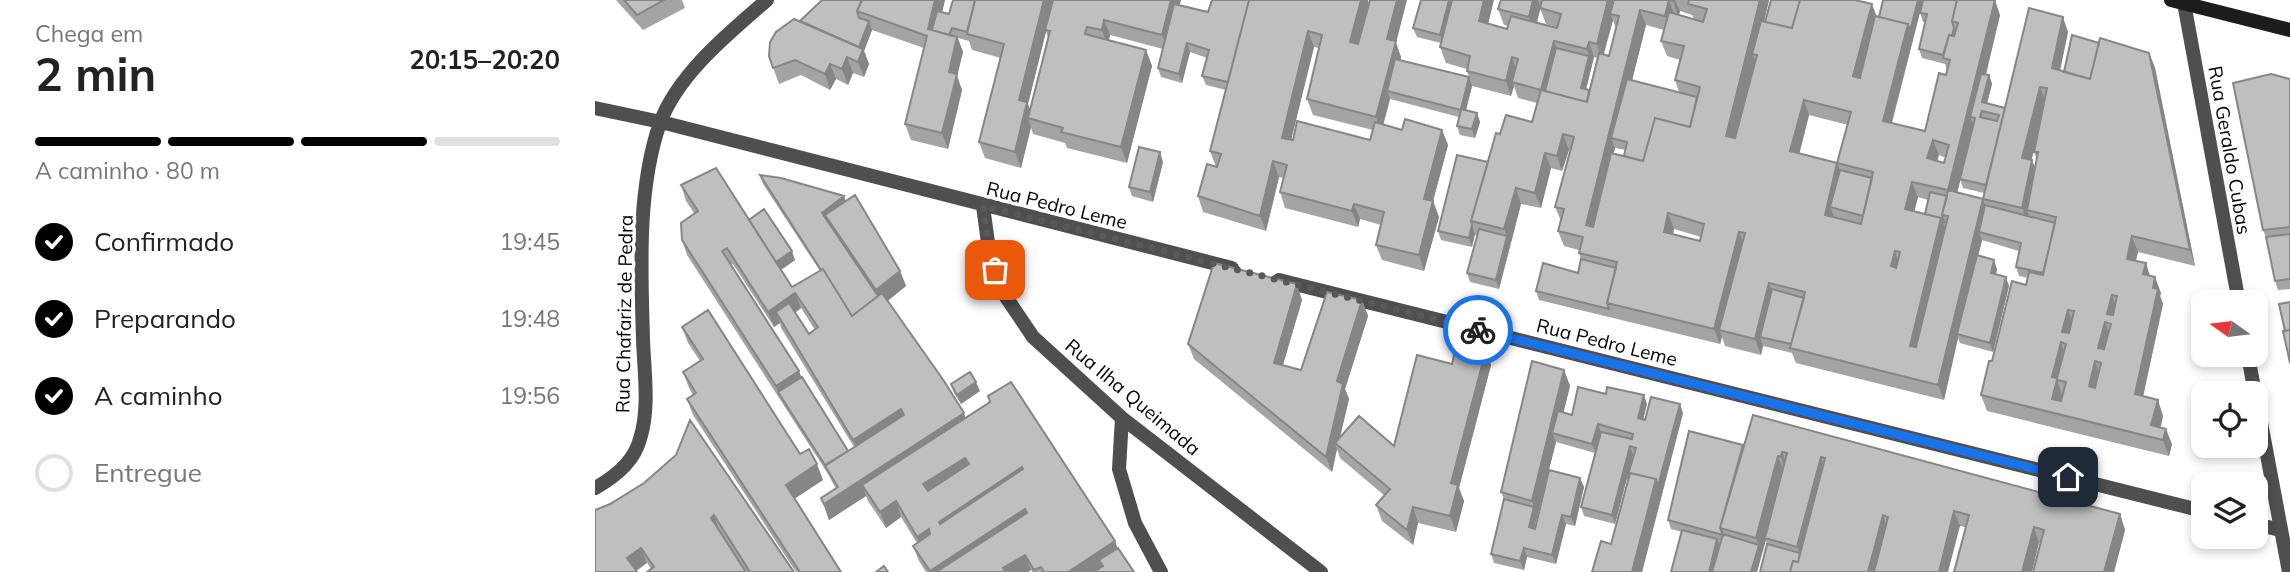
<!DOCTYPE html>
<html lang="pt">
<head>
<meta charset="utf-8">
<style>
  body { margin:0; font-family:Mulish,sans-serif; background:#f6f6f6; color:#222; height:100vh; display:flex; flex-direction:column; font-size:26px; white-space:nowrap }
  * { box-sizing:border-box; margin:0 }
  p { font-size:23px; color:#767676 }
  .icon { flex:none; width:38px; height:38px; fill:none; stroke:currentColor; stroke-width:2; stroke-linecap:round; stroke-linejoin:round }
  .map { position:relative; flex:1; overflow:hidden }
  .panel { display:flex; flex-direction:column; background:#fff; width:595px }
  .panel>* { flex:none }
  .needle { width:46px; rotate:284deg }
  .buttons { position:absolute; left:1596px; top:290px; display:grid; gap:14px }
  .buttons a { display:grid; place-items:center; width:77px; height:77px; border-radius:14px; background:#fff; box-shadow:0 4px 10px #0003; font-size:35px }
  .pin { position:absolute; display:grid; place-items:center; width:60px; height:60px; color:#fff; margin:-30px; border-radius:14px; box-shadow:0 4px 10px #0006 }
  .courier { position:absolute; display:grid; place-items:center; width:70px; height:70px; margin:-35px; border:5px solid #1a73e8; border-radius:50%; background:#fff; color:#222; box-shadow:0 2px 9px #0007 }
  .summary em { font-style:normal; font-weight:700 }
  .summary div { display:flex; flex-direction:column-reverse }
  .summary { display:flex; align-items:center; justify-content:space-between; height:119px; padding:0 35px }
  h1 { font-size:46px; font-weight:700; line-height:52px }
  .bar { display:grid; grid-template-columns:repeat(4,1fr); gap:10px 7px; align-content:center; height:84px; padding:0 35px }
  .bar i { height:9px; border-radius:5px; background:#e0e0e0 }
  .bar .selected { background:#000 }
  .bar p { grid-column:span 4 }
  ol { padding:0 35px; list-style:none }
  li { display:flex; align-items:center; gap:21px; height:77px }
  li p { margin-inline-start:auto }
  li .icon { padding:7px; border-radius:50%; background:#000; color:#fff; stroke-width:4 }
  li:last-child { color:#767676 }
  li i { width:38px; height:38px; border:4px solid #e0e0e0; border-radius:50% }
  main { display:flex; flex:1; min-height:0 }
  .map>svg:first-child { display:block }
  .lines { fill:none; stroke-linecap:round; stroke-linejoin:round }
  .minor { stroke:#4f4f4f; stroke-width:14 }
  .secondary { stroke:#1c1c1c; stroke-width:14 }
  .wall { fill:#a4a4a4; fill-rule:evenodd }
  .shaded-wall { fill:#868686 }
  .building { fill:#bfbfbf; stroke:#868686; stroke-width:2; fill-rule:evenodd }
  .done { stroke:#595959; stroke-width:7; stroke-dasharray:0 12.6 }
  .route { stroke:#1a73e8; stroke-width:9 }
  .labels { text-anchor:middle; stroke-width:7; stroke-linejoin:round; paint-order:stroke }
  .street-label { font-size:19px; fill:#000; stroke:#fff }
</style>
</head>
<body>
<main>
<section class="panel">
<div class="summary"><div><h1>2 min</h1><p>Chega em</p></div><em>20:15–20:20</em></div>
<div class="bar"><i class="selected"></i><i class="selected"></i><i class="selected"></i><i></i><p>A caminho · 80 m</p></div>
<ol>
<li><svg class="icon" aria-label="check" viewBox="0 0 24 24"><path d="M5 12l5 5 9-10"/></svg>Confirmado<p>19:45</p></li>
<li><svg class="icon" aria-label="check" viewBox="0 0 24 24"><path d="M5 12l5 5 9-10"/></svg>Preparando<p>19:48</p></li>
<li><svg class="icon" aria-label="check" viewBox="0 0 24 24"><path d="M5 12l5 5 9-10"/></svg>A caminho<p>19:56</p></li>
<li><i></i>Entregue</li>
</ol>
</section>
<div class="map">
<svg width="1695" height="572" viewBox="0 0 1695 572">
  <rect width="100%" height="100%" fill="#fff"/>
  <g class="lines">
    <path class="minor" d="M1589,3L1644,303
      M0,108L66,122L637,268
      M388,206L394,250L407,291L438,337L527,418L726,572
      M684,280L1608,511
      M1653,355L1660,394
      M1661,396L1694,572
      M527,418L524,469L540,523L566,572
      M0,488C20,477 39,462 45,439C55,408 49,371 48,339C46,270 42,189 65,123C83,74 134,33 172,0
      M1661,524L1685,530"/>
    <path class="secondary" d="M1576,0L1695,30"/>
  </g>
  <path class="wall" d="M21,0H87L90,8L48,30Z
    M227,0H350L347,12L354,14L358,0H586L584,5L613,12L774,3L801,43L806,57L805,60L874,77L872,71V69L851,63L845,47L846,43L822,37L818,28L893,23L912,29L913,26L909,25L903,9L906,0H1174L1169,22L1281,16L1284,17L1288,0L1405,15L1391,75H1394L1397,84L1392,103L1410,108L1473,32L1465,71L1469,72L1504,43L1554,53L1560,68L1600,266L1543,252L1541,261L1555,276L1566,293L1565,296L1568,304L1548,397L1568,416L1565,427L1577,444L1574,456L1392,411L1386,395L1397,361L1431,285L1433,278L1424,276L1421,267L1424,251L1387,240L1383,256L1402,269L1401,274L1414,286L1398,352L1365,343L1363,338L1349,400L1201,363L1197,353L1168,346L1166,355L1130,346L1127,337L1125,344L944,300L941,291L983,273L986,259L984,253V250L969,246L963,231L966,221L960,207L975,150H974L967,171L956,168L946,208L926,204L904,289L875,282L872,273L882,237L880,234L877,247L846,240L843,231L893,162L905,134L937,122L942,103L923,98L919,86L916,96L877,86L871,110L882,113L885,122L880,138L865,135L862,126L864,117L795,99L788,125L807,130H847L853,145L838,201L844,217L829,271L787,260L781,245L786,225L765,219L763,227L690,208L685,192L688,178L684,177L671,231L608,212L603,196L621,167L615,151L631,90L611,85L607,76L612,58L595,52L587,83L566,77L563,68L568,49L515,35L514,40L551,50L557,66L532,163L472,148L470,143L438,134L436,127L426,168L390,158L384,142L406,58L377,50L374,41L363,38L368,52L362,76L367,90L353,149L316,140L310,124L329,48L277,30L269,51L274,64L269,77L258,73L253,85L241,79L235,90L206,75L184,84L174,56L205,21ZM945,8L951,24L962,27V28L942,23ZM1085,11L1097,15L1099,19L1084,15ZM1325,13L1328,22H1330L1324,49L1327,58L1350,64L1352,71L1330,131L1297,123ZM1018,20L1021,29L1014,56L1009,54ZM1051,25L1069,30L1066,41L1072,56L1085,60L1080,80L1084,92L1037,80ZM451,31L453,38L435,110L433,104ZM719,47L724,48L712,99L718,115L778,130L775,140L696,139ZM999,57L1002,58L994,90H991ZM1160,60V61L1143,126ZM1214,115L1253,125L1242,163L1245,170L1242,163L1204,154ZM1444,130L1439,152L1442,160L1440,168L1436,160ZM1020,148L1031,150L1029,156L1018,153ZM1344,155L1351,158L1349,163L1342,161ZM1365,179L1368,188L1389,193L1388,199L1362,192ZM1323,197L1333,200L1330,214L1319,211ZM1079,229L1106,237L1105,241L1078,234Z
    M1695,79V289L1683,290L1680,281L1671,237L1668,230Z
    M568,162L558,202L537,196L534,187Z
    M165,175L251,201L305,271L311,286L293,301L371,418L523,548L539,572H437L436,570L433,572H331L324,561L318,546L322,543L306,517L291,528L273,501L271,496L234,520L226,498L241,489L233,474L92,255L87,240L99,213L91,201L86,185L154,220L200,260L186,270L197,287L225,271L168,184ZM138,264L179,327L185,323L186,328L259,447L253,451L136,265ZM206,308L220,330L214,334L200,313Z
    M707,300L688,365L706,370L767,300L773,316L750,389L754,399L745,437L799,446L857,364L891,350L896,365L864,488L869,501L861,532L823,523L818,545L787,521L781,505L790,496L745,458L742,449L737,472L599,359L593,344Z
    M87,327L228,480L199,499L246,572H201L98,415L92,399L98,395L94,388L88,372L105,361L93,343Z
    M969,370L975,386L968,413L977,415L1052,404L1048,420H1050L1088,413L1047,572H997L1016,544L1033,480L1032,478L1020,524L989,516L986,507L1000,453L961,442L939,529H940L985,478L989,487L980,526L971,524L961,564L932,557L929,570L899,563L896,554L909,499L906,492Z
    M356,384L385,391L366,404L359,393Z
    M1158,415L1525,514L1530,530L1519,572H1438L1445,543L1365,526L1165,572L1172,544L1171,540L1162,572H1076L1087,532L1076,529L1073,520L1149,447Z
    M81,455L199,572H151L56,569L15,504L49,483Z"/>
  <path class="shaded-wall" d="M340,0H350L341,37L333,29Z
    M449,0H459L433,104L438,118H433L436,127L426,168L420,152L424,100Z
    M576,0H586L573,51L567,35Z
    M766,0H773L774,4L761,57L755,42Z
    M802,0H812L801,43L806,57L797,92L792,91L795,99L786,133L781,117L792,39Z
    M854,0H860L849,44L845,35Z
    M889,0H899L890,37L884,21Z
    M938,0H943L946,7L939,33L934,17Z
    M1013,0H1023L1015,14L1018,20L1007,59L1002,44Z
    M1074,0L1080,16L1076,32L1070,16Z
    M1078,0H1080L1085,11L1083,17Z
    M1165,0H1174L1161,55L1157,54L1160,60L1137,151L1131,136Z
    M1323,0H1328L1293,136L1288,121L1313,24Z
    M1400,0L1405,15L1380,119V118L1375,117L1379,125L1359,206L1353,190Z
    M1277,4L1283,20L1264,91L1258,76Z
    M1045,10L1051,25L1022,140L1016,138L1020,148L996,240L991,225Z
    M1468,17L1473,32L1462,84L1457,68Z
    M509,20L515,35L512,46L507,30Z
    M274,21L277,30L269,51L274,64L269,77L263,62L262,52Z
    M713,31L719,47L693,153L687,138Z
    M362,37L368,52L362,76L367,90L353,149L347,133L354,72Z
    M959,41L965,57L954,98L946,90Z
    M994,42L999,57L989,97L986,88L994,56L992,49Z
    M592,43L595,52L587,83L584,74Z
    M551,50L557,66L532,163L526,147Z
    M1554,53L1560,68L1600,266L1595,250Z
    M252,57L258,73L253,85L247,69Z
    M917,57L922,73L917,82L919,86L916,96L911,81Z
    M235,64L241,79L235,90L230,74Z
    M1394,75L1397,84L1390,111L1387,102Z
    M874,77L877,86L869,118L866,109Z
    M1445,87L1451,103L1433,174L1427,158Z
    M1209,100L1214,115L1201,167L1195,151Z
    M882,113L885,122L880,138L877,129Z
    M847,130L853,145L838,201L844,217L829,271L824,255L829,199Z
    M968,134L974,150L967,171L962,156Z
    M1338,140L1344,155L1338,174L1332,158Z
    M565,152L568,162L558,202L555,192Z
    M950,153L956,168L946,208L940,193Z
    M1437,160L1443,175L1432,210L1434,216L1433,224L1427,208Z
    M678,161L684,177L671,231L665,216Z
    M1242,163L1248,179L1235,207L1239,217L1230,215Z
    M1317,182L1323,197L1316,225L1310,209Z
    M921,188L926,204L904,289L901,280L912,236L909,229Z
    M249,196L253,206L230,215L232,221L227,213Z
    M1388,199L1393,214L1384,232L1387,240L1364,335L1362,334L1363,338L1349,400L1343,385Z
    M759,204L765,219L763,227L757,211Z
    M1073,213L1079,229L1074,248L1069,232Z
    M1346,218L1352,234L1321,361L1315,346Z
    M877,225L880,234L877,247L874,238Z
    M1144,232L1150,247L1124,330L1127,337L1125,344L1119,329Z
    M1537,236L1543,252L1537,274L1532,259Z
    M197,251L200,260L183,272L180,262Z
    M1300,251L1305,267L1302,282L1296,266Z
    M1399,260L1402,269L1399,282L1396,273Z
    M1551,263L1556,279L1548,274Z
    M305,271L311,286L287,305L281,290Z
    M1411,277L1414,286L1398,352L1395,343Z
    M1560,277L1566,293L1565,296L1568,304L1545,410L1540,394Z
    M1174,283L1180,298L1165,337L1168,346L1166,355L1160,339Z
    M702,284L707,300L684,378L679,363Z
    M200,293L206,308L187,322L181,312L185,323L179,327L173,312Z
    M1517,295L1522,311L1518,329L1512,314Z
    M767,300L773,316L750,389L754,399L743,445L740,443L742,449L737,472L731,457L742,381Z
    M1473,310L1479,325L1473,347L1467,332Z
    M1510,322L1516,338L1509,363L1503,348Z
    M1466,342L1471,358L1462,380L1467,395L1463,414L1457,399V377Z
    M891,350L896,365L864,488L869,501L861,532L855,516L856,483Z
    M1500,361L1506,377L1500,402L1494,386Z
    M969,370L975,386L963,435L957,433L961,442L937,536L934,527L939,507L937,501Z
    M204,371L210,386L183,392L186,401L181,386Z
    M381,382L385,391L366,404L362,395Z
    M1049,395L1052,404L1046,427L1043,418Z
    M1563,400L1568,416L1563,439L1556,425Z
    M1085,404L1088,413L1047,572H1037L1061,479Z
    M306,409L312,425L264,456L258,440Z
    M369,413L374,428L267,485L271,496L234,520L229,504Z
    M1003,424L1006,433L1001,453L997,444Z
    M1571,429L1577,444L1574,456L1568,440Z
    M1035,446L1038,455L1020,524L1017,515Z
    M1187,452L1193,467L1191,472L1186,457Z
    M1183,456L1189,472L1162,572H1156L1164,545L1161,538Z
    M1226,457L1231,473L1205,553L1202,547Z
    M370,458L375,473L334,500L328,484Z
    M222,464L228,480L196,501L191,485Z
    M427,467L432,483L350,538L344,522Z
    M985,478L989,487L980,526L976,517Z
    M301,501L306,517L291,528L285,512Z
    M818,507L823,523L818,545L812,530Z
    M430,509L436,524L363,572H336L335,571Z
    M1359,511L1365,526L1353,572H1344Z
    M1525,514L1530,530L1519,572H1509Z
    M119,515L124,531L116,518Z
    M967,515L971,524L961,564L957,555Z
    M1288,515L1293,531L1283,572H1273Z
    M1439,527L1444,543L1437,572H1427Z
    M334,529L339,545L328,553L322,537Z
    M1122,539L1126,548L1119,572H1114Z
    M520,541L526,557L504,560L507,569L502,572H473Z
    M46,548L52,563L40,572L32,558Z
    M929,548L932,557L929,570L925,561Z
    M430,555L436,570L433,572H410L408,568Z"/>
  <path class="building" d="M29,0H69L42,15Z
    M227,0H267L262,11L264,18L274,21L264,47L205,21Z
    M267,0H340L333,29L362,37L354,72L362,74L347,133L310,124L332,36L262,11Z
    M358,0H380L372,32L357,28L354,35L337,30L342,11L354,14Z
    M380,0H449L424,100L432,102L420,152L384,142L409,44L372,34Z
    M458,0H576L567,35L509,20L507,30L492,27L490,34L551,50L526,147L466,132L468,128L433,118L455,31L450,30Z
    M617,0H654L633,82L607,76L614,50L592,43L584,74L563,68L579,4L613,12Z
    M654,0H766L755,42L763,44L775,0H802L792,39L801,41L781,117L712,99L727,35L713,31L687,138L698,140L702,121L775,140L780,122L807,130L810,119L847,130L829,199L838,201L824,255L781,245L789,212L759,204L757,211L685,192L692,165L678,161L665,216L603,196L612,164L622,167L626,154L615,151Z
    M826,0H854L845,35L818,28Z
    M857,0H889L884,21L912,29L916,16L962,28L966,14L945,8L947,0H1013L1002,44L994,42L992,49L959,41L946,90L917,82L923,59L917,57L911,81L872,71L875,56L845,47Z
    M906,0H938L934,17L903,9Z
    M1019,0H1078V1L1074,0L1070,16L1045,10L991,225L998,227L1016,153L1048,161L1060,118L1095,127L1105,87L1080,80L1089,46L1066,41L1074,12L1108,22L1112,9L1093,4L1094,0H1165L1131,136L1140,138L1162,55L1157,54L1166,21L1197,28L1205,0H1260L1277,4L1258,76L1265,78L1280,16L1313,24L1288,121L1330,131L1344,73L1351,75L1355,60L1348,58L1354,35L1359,36L1363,23L1357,21L1362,0H1400L1353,190L1388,199L1434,8L1468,17L1457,68L1495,79L1505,38L1554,53L1595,250L1537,236L1532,259L1551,263L1548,274L1560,277L1558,288L1563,289L1540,394L1563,400L1556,425L1571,429L1568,440L1386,395L1394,361H1397L1417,281L1431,285L1434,272L1448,275L1461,217L1432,210L1443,152H1439L1452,88L1445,87L1427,158L1437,160L1427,208L1388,199L1343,385L1195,348L1210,292L1174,283L1160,339L1124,330L1150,233L1144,232L1119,329L1012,303L1022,262L984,253L988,237L963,231L969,209L960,207L979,137L968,134L962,156L950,153L940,193L921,188L909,229L876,221L901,133L905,134L911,115L937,122L946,90L992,102L1004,53L1014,56L1024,16L1015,14ZM1209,100L1256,112L1242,163L1278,172L1266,224L1230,215L1242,163L1195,151ZM1338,140L1354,145L1349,163L1332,158ZM1317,182L1353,190L1347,215L1353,216L1321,347L1315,346L1346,218L1310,209ZM1073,213L1109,224L1105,241L1069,232ZM1300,251L1305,252L1301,268L1296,266ZM1517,295L1522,296L1518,315L1512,314ZM1473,310L1479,311L1474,333L1467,332ZM1510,322L1516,324L1509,349L1503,348ZM1466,342L1471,344L1462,378L1457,377ZM1500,361L1506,363L1500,388L1494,386ZM1462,380L1471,382L1466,401L1457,399Z
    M1176,0H1205L1197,28L1170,22Z
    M1288,0H1323L1315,31L1313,24L1284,17Z
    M1328,0H1362L1357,21L1359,28L1357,36L1354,35L1348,55L1324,49L1332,14L1325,13Z
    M199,19L268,49L263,62L252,57L247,69L235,64L230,74L200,60L178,68L174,56L175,42L181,32Z
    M1477,35L1504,43L1495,79L1469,72Z
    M961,48L994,56L986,88L994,90L992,102L950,91Z
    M800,59L874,77L866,109L882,113L877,129L862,126L866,110L792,91Z
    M1386,74L1394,75L1387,102L1410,108L1391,185L1365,179L1380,118L1375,117ZM1387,111L1404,115L1402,121L1385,117Z
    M1676,74L1695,79V227L1668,230L1638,83Z
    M1032,79L1102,97L1095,127L1060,118L1048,161L1029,156L1032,142L1016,138Z
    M544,147L565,152L555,192L534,187Z
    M862,155L893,162L876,221L877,225L874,238L843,231Z
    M121,168L197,287L228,269L257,316L287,293L349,381L369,413L229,504L226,498L243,487L230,466L309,415L306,409L258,440L181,312L194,303L214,334L223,327L200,293L173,312L132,248L127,251L204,371L181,386L87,240L86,223L103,211L86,185Z
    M1245,170L1277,178L1268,216L1235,207Z
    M165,175L186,178L249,196L227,213L283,296L257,316L228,269L226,270Z
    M1335,192L1352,196L1347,215L1349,222H1348L1346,218L1330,214Z
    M260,195L305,271L281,290L230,215Z
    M1390,205L1460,223L1448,273L1421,267L1426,243L1384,232Z
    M169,209L197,251L181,262L154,220Z
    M884,229L912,236L901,280L872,273Z
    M1695,234V279L1680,281L1671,237Z
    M1382,255L1399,260L1396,273L1411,277L1395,343L1362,334Z
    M986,259L1021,268L1012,303L1014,309L941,291L948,263L983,273Z
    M619,263L702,284L679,363L706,370L732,292L767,300L742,381L748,384L731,457L593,344Z
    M1177,289L1209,298L1196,344L1165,337Z
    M1695,302V330L1690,331L1684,304Z
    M113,310L205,454L214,449L222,464L191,485L246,572H205L92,399L101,393L88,372L108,359L87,327Z
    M1695,330V363L1688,331Z
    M862,342L891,350L856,483L863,485L855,516L818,507L812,530L781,505L795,489L740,443L764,416L799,446L822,355L857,364Z
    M937,361L969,370L937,501L906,492Z
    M375,372L381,382L362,395L356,384Z
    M207,377L253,451L230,465L183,392Z
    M416,382L520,541L473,572H449L446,567L439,570L430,555L408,568L410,572H341L432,513L430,509L335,571L318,546L335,534L334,529L322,537L301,501L285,512L267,485L395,402L393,396ZM370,458L374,464L333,491L328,484ZM427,467L428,469L345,524L344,522Z
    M983,387L1011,394L1012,387L1049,395L1043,418L1050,420L1056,397L1085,404L1063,486L1061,479L1035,473L1033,479L1032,478L1041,448L1035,446L1017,515L986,507L1006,432L1037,439L1038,434L1003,424L997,444L957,433L963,411L977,415Z
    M1158,415L1525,514L1509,572H1438L1449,530L1439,527L1427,572H1359L1374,515L1359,511L1344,572H1279L1293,517L1288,515L1273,572H1195L1198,561L1203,562L1230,458L1226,457L1202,547L1170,538L1192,453L1187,452L1186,457L1183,456L1161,538L1125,528Z
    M95,420L199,572H155L119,515L116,518L151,572H52L59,567L46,548L32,558L42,572H0V510L15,504L49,483L81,455Z
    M1094,431L1148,445L1125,528L1128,535L1073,520Z
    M954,470L985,478L976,517L967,515L957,555L929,548L925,561L896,554L909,499L939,507L934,527L940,529Z
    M1035,473L1061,479L1037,572H997L1006,541L1016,544Z
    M1087,530L1122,539L1114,572H1076Z
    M1128,534L1164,545L1156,572H1117Z
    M1172,544L1205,553L1203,562L1198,561L1195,572H1165Z
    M523,548L539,572H499L508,566L504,560Z
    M289,566L293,572H281Z"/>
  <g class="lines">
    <path class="done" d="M400,270L394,250L388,206L883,330"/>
    <path class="route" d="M883,330L1473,477"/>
  </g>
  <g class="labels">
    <g class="street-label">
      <text transform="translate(1635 150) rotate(80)" y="7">Rua Geraldo Cubas</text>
      <text transform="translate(462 205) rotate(14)" y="7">Rua Pedro Leme</text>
      <text transform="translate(29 314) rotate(-89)" y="7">Rua Chafariz de Pedra</text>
      <text transform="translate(1012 342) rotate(14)" y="7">Rua Pedro Leme</text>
      <text transform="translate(538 397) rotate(40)" y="7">Rua Ilha Queimada</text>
    </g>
  </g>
</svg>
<div class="buttons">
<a><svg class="needle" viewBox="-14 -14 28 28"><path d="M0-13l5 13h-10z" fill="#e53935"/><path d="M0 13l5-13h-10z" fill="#767676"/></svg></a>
<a><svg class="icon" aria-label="locate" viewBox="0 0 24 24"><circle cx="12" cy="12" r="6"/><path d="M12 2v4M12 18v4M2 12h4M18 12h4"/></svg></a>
<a><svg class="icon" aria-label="layers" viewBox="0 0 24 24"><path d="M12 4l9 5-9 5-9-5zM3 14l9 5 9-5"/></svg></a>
</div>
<div class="pin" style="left:400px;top:270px;background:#ea580c"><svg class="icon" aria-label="bag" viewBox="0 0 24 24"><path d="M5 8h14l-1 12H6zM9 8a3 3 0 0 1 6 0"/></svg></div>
<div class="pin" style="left:1473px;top:477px;background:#1f2937"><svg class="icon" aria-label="home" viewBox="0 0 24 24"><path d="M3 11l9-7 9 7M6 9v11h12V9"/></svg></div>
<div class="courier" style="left:883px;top:330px"><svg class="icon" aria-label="bike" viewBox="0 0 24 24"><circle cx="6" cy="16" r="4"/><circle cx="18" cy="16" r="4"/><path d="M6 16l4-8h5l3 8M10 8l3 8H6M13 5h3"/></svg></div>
</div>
</main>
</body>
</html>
